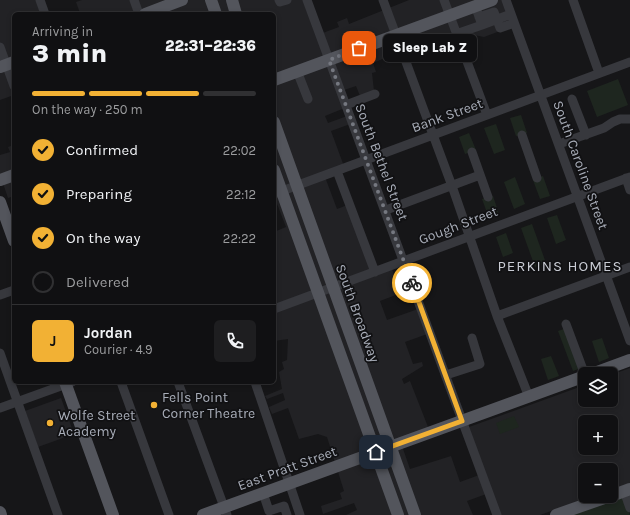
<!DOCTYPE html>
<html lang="en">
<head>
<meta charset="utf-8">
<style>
  body { margin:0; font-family:Karla,sans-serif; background:#1e1e20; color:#f1f3f6; height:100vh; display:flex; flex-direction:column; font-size:15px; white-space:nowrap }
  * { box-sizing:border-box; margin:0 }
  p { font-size:13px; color:#9c9d9f }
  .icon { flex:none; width:22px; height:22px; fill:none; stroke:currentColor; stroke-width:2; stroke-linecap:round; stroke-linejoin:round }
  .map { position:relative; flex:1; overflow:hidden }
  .drawer { position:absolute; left:12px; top:12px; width:264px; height:372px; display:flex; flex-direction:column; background:#101012; border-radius:6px; box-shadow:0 2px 6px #0003,0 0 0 1px #303032 }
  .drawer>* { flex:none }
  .controls { position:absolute; left:578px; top:367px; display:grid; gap:8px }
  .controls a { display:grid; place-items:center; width:40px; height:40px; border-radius:6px; background:#101012; box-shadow:0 2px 6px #0003,0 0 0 1px #303032; font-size:20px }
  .pin { position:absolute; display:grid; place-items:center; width:34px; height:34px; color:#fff; margin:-17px; border-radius:8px; box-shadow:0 2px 6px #0006 }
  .courier { position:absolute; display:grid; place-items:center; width:40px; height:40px; margin:-20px; border:3px solid #f2b134; border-radius:50%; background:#fff; color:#222; box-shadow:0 1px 5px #0007 }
  .bubble { position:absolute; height:28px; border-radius:6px; background:#101012; box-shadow:0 2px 6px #0003,0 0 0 1px #303032; font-size:13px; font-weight:800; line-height:28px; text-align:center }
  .summary em { font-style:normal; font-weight:800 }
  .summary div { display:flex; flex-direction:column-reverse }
  .summary { display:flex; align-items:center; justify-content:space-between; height:68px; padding:0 20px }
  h1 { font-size:26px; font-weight:800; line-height:30px }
  .bar { display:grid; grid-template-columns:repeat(4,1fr); gap:6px 4px; align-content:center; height:48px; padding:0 20px }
  .bar i { height:5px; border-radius:3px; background:#303032 }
  .bar .selected { background:#f2b134 }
  .bar p { grid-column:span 4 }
  .line { display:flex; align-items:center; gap:10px; padding:0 20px; border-top:1px solid #303032 }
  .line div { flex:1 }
  .round { display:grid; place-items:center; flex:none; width:42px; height:42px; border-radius:6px; background:#1e1e20 }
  ol { padding:0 20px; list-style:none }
  li { display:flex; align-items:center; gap:12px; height:44px }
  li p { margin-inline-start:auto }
  li .icon { padding:4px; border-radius:50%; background:#f2b134; color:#111; stroke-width:4 }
  li:last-child { color:#9c9d9f }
  li i { width:22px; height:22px; border:2px solid #303032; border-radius:50% }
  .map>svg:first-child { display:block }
  .built { fill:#222225; fill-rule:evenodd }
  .green { fill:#1e261f }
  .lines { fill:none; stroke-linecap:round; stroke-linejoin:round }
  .minor { stroke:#37383d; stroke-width:9 }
  .major { stroke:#53555c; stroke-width:12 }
  .done { stroke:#757880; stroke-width:4; stroke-dasharray:0 7.2 }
  .route { stroke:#f2b134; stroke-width:5 }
  .poi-dot { fill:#f2b134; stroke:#111113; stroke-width:1.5 }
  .labels { text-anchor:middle; stroke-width:3.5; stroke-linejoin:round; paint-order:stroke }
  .street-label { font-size:14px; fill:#a8adb8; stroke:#111113 }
  .poi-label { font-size:14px; fill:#a8adb8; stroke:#111113; text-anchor:start }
  .neighbourhood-label { font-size:15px; letter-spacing:1px; fill:#c9ccd4; stroke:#111113 }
</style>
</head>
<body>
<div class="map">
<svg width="630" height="515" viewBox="0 0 630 515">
  <rect width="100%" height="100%" fill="#161618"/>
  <path class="built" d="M0,0H40L45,14H14V95L0,100Z
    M82,0H307L320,34L339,27L337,22L347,18L349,24L409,0H507L516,25L484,37L474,35L436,50L431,49L427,40L373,63L376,72L372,73L374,91L360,96L356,86L341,91L347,107L325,116L328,123L350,115L353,123L331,131L345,169L325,177L337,209L350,204L374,270L390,264L401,293L380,301L387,320L421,308L430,333L405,342L413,364L422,362L423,366L402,379L404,384L410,381L430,432L401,443L410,469L451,456L460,482L482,474L489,493L467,501L473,515H346L357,510L354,503L323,514L321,506L342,499L340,493L344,491L327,437L318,434L299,439L288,408L272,414L269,407L285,400L283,393L267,399L265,396L282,389L279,372L284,369L282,362L287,360L288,339L274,341V232L286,227L274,196V14H77L80,13L76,2Z
    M14,145V196L8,198L2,180H0V155L10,152L8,147Z
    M630,368V483L611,490V470H585V496H593L540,515H500L469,427L585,385V400H611V375ZM585,422H611V448H585Z
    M61,398L74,434L38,447L25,411Z"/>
  <path class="green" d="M618,79L628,105L597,117L587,91Z
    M521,115L527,133L516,136L510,118Z
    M496,124L505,150L494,154L484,128Z
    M469,133L476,150L465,154L459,137Z
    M543,176L550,196L540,199L533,180Z
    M515,177L525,204L514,209L504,182Z
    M493,196L499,214L489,218L482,199Z
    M557,215L566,240L556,244L547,218Z
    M532,224L546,263L535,267L521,228Z
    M506,233L513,253L503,257L496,237Z
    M570,327L584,367L573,371L558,331Z
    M602,338L609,358L599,362L592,341Z
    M551,356L559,376L548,380L541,359Z
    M514,416L519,427L500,434L496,423Z
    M623,495L630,515H567Z"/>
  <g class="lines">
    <path class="minor" d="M40,0L45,14
      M134,0L139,14
      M279,0L280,2L287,0
      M307,0L497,515
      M383,0L452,186L497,316L529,397
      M444,0L487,115
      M506,0L630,341
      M573,0L599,73
      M479,17L494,12L500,28L514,23
      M482,25L511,14
      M456,34L482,25L477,11
      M0,47L14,86
      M297,71L308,99
      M572,99L586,135
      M346,105L375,94
      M522,135L537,178
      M559,144L604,128L613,122L620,119H630
      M472,152L488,197
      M337,171L375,272
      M626,178L630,190
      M274,194L630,62
      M386,210L480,175
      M0,295L14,290
      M274,309L630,177
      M497,316L630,267
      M566,324L585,375
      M0,353L58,515
      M446,375L480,364L472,338
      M121,382L169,515
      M178,382L227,515
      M255,382L300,515
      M0,408L72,382
      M624,491L630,508
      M263,493L269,511L284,506L287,515"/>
    <path class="major" d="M211,0L216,14
      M232,0L236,14
      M145,14L182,0
      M0,67L14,62
      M274,80L492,0
      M274,122L415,515
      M274,170L398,515
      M0,180L14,175
      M0,202L14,241
      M592,374L630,360
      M65,382L113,515
      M611,496L630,489
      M0,512L1,515
      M203,515L585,376
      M556,515L610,496"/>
  </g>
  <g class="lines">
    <path class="done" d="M359,48L329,60L412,283"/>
    <path class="route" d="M376,452L462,421L412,283"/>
  </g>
  <g class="poi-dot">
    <circle cx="154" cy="405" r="4"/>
    <circle cx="50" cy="423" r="4"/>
  </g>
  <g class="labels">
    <g class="street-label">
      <text transform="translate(447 115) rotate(-20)" y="5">Bank Street</text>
      <text transform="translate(382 162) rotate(69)" y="5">South Bethel Street</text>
      <text transform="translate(581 165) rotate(70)" y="5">South Caroline Street</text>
      <text transform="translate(458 225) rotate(-21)" y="5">Gough Street</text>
      <text transform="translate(358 313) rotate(70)" y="5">South Broadway</text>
      <text transform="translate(287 468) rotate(-20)" y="5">East Pratt Street</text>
    </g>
    <g class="poi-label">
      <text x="162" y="402">Fells Point<tspan x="162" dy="16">Corner Theatre</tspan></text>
      <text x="58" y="420">Wolfe Street<tspan x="58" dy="16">Academy</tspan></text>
    </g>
    <g class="neighbourhood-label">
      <text x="560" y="271">PERKINS HOMES</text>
    </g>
  </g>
</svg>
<div class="controls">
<a><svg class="icon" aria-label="layers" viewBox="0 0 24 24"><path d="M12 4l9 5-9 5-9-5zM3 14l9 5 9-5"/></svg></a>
<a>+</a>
<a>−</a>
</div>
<div class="pin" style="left:359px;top:48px;background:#ea580c"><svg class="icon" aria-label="bag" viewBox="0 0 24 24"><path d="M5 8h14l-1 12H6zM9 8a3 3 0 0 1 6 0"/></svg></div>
<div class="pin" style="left:376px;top:452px;background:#1f2937"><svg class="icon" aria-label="home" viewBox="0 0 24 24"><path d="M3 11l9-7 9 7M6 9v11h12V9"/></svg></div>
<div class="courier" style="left:412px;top:283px"><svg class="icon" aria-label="bike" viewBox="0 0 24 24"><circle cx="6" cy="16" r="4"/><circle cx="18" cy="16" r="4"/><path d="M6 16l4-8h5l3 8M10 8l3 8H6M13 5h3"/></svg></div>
<div class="bubble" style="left:383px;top:34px;width:94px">Sleep Lab Z</div>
<section class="drawer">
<div class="summary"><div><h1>3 min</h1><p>Arriving in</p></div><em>22:31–22:36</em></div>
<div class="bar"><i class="selected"></i><i class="selected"></i><i class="selected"></i><i></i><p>On the way · 250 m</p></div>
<ol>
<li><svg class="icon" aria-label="check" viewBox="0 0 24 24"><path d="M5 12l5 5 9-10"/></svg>Confirmed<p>22:02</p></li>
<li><svg class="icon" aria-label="check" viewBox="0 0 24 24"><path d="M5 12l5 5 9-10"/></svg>Preparing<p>22:12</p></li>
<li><svg class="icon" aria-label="check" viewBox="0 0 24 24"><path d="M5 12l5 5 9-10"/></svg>On the way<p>22:22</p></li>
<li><i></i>Delivered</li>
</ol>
<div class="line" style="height:72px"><b class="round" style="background:#f2b134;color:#111">J</b><div><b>Jordan</b><p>Courier · 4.9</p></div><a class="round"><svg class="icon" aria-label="phone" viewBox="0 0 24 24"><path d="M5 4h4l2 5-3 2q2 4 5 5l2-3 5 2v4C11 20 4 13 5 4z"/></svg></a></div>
</section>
</div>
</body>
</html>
